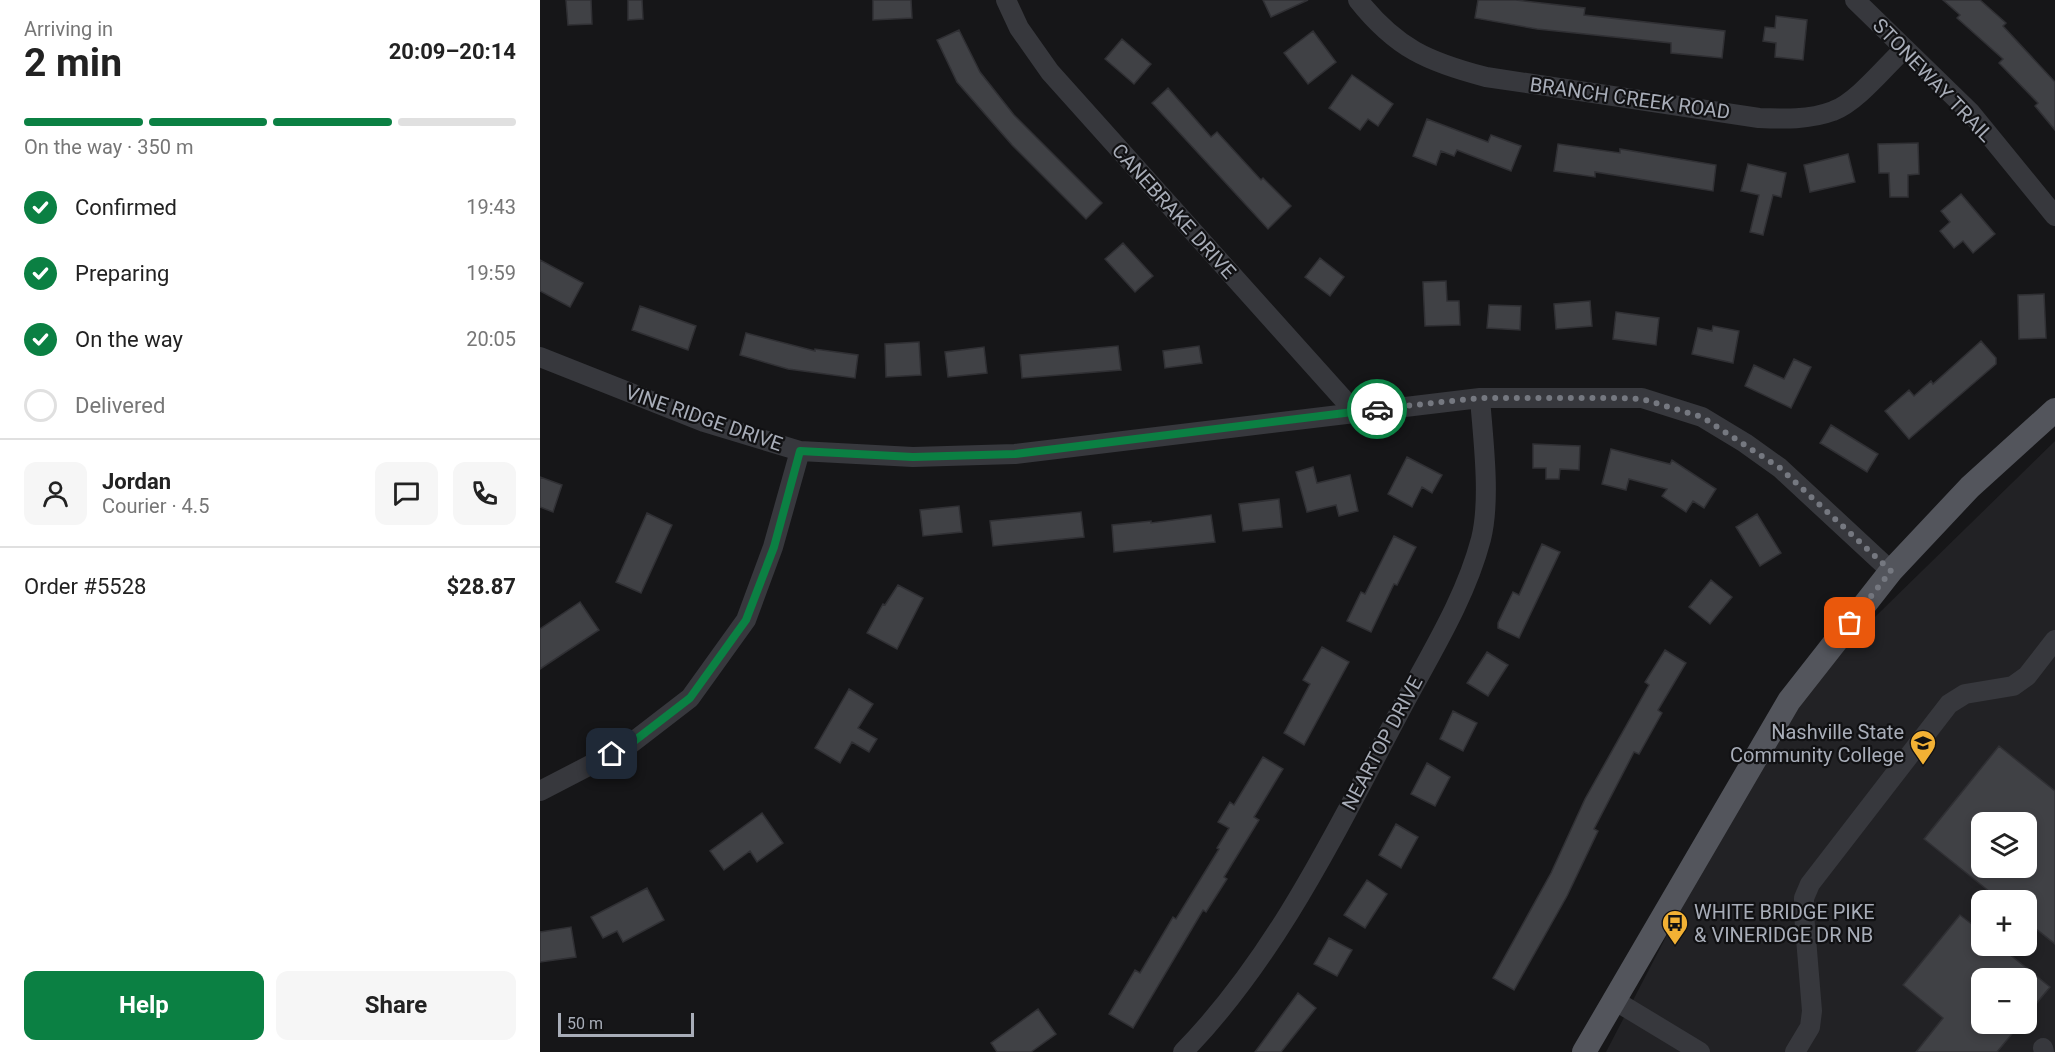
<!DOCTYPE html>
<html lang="en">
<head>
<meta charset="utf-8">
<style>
  body { margin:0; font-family:Roboto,sans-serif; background:#f6f6f6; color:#222; height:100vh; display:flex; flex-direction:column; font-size:22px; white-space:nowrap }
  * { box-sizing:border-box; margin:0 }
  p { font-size:20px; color:#767676 }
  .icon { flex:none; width:33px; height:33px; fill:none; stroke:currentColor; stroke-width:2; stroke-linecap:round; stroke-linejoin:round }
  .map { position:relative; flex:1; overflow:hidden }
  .panel { display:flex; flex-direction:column; background:#fff; width:540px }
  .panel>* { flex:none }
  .fabs { position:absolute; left:1431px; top:812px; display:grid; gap:12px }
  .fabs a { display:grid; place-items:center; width:66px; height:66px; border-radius:12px; background:#fff; box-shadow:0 3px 9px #0003; font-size:30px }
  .scale { position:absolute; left:18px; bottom:15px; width:136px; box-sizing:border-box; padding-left:6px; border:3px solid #a8adb8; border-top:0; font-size:16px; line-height:21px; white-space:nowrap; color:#a8adb8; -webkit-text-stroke:4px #111113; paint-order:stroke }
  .pin { position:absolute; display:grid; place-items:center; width:51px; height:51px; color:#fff; margin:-26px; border-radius:12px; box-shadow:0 3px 9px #0006 }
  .courier { position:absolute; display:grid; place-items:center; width:60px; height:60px; margin:-30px; border:4px solid #0b8043; border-radius:50%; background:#fff; color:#222; box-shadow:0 2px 8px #0007 }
  .overview em { font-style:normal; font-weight:700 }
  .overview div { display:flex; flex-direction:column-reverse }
  .overview { display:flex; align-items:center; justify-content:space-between; height:102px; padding:0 24px }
  h1 { font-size:39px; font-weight:700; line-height:45px }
  .bar { display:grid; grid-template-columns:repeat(4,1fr); gap:9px 6px; align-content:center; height:72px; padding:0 24px }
  .bar i { height:8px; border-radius:4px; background:#e0e0e0 }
  .bar .selected { background:#0b8043 }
  .bar p { grid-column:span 4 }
  .line { display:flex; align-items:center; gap:15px; padding:0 24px; border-top:2px solid #e0e0e0 }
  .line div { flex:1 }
  .round { display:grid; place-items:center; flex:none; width:63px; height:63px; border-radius:12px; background:#f6f6f6 }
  ol { padding:0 24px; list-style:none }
  li { display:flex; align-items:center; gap:18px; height:66px }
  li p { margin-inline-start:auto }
  li .icon { padding:6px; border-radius:50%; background:#0b8043; color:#fff; stroke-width:4 }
  li:last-child { color:#767676 }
  li i { width:33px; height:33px; border:3px solid #e0e0e0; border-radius:50% }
  .action { display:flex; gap:12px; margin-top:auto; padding:12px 24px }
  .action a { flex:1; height:69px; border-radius:12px; background:#0b8043; color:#fff; font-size:24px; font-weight:700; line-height:69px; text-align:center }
  .action a+a { background:#f6f6f6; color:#222 }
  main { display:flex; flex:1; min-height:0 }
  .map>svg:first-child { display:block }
  .built { fill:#222225; fill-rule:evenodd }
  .building { fill:#404145; stroke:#303034; stroke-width:1.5; fill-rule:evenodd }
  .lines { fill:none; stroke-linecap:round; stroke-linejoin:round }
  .minor { stroke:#37383d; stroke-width:20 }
  .major { stroke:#53555c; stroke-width:24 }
  .done { stroke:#757880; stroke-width:6; stroke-dasharray:0 10.8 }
  .route { stroke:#0b8043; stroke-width:8 }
  .labels { text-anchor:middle; stroke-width:4.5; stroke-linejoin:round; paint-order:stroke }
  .street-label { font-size:20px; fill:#a8adb8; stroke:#111113 }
  .poi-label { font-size:20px; fill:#a8adb8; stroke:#111113; text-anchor:end }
</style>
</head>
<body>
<main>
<section class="panel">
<div class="overview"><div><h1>2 min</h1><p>Arriving in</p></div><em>20:09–20:14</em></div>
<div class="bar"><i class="selected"></i><i class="selected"></i><i class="selected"></i><i></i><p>On the way · 350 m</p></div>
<ol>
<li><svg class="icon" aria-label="check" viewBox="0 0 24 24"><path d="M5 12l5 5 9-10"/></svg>Confirmed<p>19:43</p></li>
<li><svg class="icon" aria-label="check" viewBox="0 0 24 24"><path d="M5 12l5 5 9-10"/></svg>Preparing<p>19:59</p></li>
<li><svg class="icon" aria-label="check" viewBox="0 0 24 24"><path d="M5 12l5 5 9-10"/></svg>On the way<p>20:05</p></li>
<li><i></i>Delivered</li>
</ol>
<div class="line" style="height:108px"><a class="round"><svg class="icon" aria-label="person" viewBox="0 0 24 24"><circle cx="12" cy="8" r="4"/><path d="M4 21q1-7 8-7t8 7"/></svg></a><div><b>Jordan</b><p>Courier · 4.5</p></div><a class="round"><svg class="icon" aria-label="chat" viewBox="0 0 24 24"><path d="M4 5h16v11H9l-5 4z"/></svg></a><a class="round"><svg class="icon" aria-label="phone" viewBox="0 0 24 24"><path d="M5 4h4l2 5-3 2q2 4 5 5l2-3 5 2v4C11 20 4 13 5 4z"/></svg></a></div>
<div class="line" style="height:78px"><div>Order #5528</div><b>$28.87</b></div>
<div class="action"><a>Help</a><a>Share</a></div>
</section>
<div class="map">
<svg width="1515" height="1052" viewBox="0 0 1515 1052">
  <rect width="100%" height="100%" fill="#161618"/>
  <path class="built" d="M1515,441V1052H1066L1249,701ZM1442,822H1486V867H1442ZM1442,900H1486V945H1442ZM1442,978H1486V1023H1442Z"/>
  <path class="building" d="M26,0H51L52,24L28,25Z
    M88,0H102L103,19L88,20Z
    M333,0H371L372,18L333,20Z
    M723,0H768L731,17Z
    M938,0H976L1045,8L1044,15L1185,31L1182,58L1131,53V43L997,29L935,18Z
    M1403,0H1440L1466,23L1463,26L1515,82V130L1495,106L1498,103L1459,63L1463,59L1417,18L1420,15Z
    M1236,16L1267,20L1263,60L1235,57L1236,43L1223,41L1225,27L1235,28Z
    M419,30L440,72L474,115L562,203L546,219L472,145L417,82L397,40Z
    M773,31L796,62L768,84L744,53Z
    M582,39L611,64L594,84L565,59Z
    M812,75L853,104L838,126L828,119L820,130L789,108Z
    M628,88L671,137L677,132L721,180L723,178L751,206L728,229L612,103Z
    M887,119L948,142L951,135L981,146L971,171L917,150L914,156L901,151L896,165L873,156Z
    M1378,143L1379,174L1368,175V197H1350L1349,173H1339L1338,144Z
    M1018,144L1080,153V149L1176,165L1173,191L1055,172V177L1014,171Z
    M1308,154L1315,182L1270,192L1264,165Z
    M1208,164L1246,173L1241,197L1233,195L1223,235L1210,232L1219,195L1201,191Z
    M1421,194L1455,234L1433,253L1423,241L1414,248L1400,231L1410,222L1401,211Z
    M583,243L613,276L595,292L565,259Z
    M780,258L804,277L790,296L765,277Z
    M0,260L43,283L30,307L0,291Z
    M906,281L907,301H919L920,325L885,326L883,282Z
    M1504,294L1506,338L1479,339L1478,295Z
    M1050,301L1052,326L1016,329L1014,304Z
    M949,305L981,306L980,330L947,328Z
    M100,306L156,326L148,350L92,330Z
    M1076,312L1119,318L1116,345L1073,339Z
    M1173,326L1199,331L1193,363L1152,354L1158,328L1172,331Z
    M206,333L275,351V349L318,355L315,378L248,369L200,355Z
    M1441,341L1456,358V364L1369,439L1345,411L1369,390L1374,396L1391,381L1393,384Z
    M379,342L381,375L346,377L345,344Z
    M578,346L581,370L482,378L480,355Z
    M659,346L662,363L625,368L623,351Z
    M444,347L447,373L408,377L405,352Z
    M1254,359L1271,367L1251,408L1205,386L1214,365L1244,379Z
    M1291,425L1338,454L1327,472L1280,443Z
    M993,444L1040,446L1039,470L1020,469L1019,479H1006V468H993Z
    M1071,449L1130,464L1132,460L1176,489L1164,508L1153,501L1146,512L1122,496L1127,489L1089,479L1086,490L1062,484Z
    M867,457L902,475L892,493L882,487L872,507L848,494Z
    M773,467L777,483L810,475L818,511L799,516L796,505L767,512L756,472Z
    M0,477L22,485L13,512L0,507Z
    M739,499L742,527L703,531L699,504Z
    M419,506L422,532L383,536L380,510Z
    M541,512L544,537L453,546L450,521Z
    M107,513L132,525L101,593L76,582Z
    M1217,514L1241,553L1220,566L1196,527Z
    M671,515L675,542L574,552L572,525L611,521V523Z
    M854,536L876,547L857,585L854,584L831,632L807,621L821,592L825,594Z
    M1002,544L1020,552L979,638L958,628V623L973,592L979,595Z
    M1171,580L1192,597L1170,624L1149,607Z
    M358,585L383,598L357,649L327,633L343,604L345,605Z
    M40,602L59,630L0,669V629Z
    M782,647L809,662L764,745L744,733L770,684L763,680Z
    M1125,650L1146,663L1118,710L1122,713L1099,754L1094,752L1054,829L1058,831L1027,896L974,990L953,978L1011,873L1045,799L1109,685L1105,682Z
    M947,652L968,665L948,696L927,683Z
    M309,689L333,704L318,728L337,739L329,752L312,742L300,763L275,748Z
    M913,711L937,723L923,751L900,739Z
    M1459,746L1515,791V944L1486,921V900H1460L1384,839ZM1442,822H1486V867H1442Z
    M723,757L743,769L714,817L719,820L684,877L687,879L666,912L663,910L593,1028L569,1014L595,970L600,973L633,917L636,919L679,849L677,848L689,828L678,822L690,802L694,805Z
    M887,763L910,777L895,806L871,794Z
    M222,813L243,843L217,862L210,851L184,870L170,851Z
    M856,824L878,837L861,868L839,855Z
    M827,880L847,894L825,928L804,915Z
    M107,888L124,920L83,942L77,931L63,938L51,917Z
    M1420,915L1442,932V945H1458L1510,987L1486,1016V978H1442V1023H1481L1457,1052H1376L1403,1018L1363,985Z
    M31,927L36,957L0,962V932Z
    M789,938L812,950L797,976L774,964Z
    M758,993L776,1008L741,1052H715Z
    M498,1009L516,1034L491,1052H457L451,1043Z"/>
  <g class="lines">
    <path class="minor" d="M466,0L479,28L510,72L815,412
      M818,0C856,48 888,62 946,77L1219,118C1244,119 1269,120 1293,111C1316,103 1345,67 1363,50
      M1315,0L1431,113L1515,216
      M0,357L164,422L260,451L373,457L475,454L940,398H1102L1162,417L1205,443L1240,468L1351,571
      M0,791L89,745L150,698L206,620L233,547L260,451
      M1074,1000L1160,1052
      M1503,1048L1504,1052
      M643,1052C737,956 797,829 860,711C889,656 925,600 941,539C951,499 943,439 940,398
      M1255,1052L1270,1027L1272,1011L1264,914V898L1270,884L1409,704L1425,694L1473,686L1487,676L1515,640"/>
    <path class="major" d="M1044,1052L1249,701L1351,571L1430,487L1515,410"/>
  </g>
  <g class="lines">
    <path class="done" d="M837,409L940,398H1081L1102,399L1162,417L1240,468L1351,571L1310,623"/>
    <path class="route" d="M72,754L89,745L150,698L206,620L234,547L260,451L373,457L475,454L837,409"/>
  </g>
  <defs>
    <g id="university-pin" transform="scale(1.35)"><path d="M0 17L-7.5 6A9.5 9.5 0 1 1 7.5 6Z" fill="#f2b134" stroke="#111113"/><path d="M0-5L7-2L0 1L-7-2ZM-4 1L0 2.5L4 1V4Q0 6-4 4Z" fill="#111"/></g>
    <g id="bus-pin" transform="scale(1.35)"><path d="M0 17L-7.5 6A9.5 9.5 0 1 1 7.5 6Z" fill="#f2b134" stroke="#111113"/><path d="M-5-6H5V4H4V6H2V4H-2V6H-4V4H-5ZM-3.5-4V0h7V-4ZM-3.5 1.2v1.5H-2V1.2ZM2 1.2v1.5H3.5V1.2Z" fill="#111"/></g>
  </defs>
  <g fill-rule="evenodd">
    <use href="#university-pin" x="1383" y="743"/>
    <use href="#bus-pin" x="1135" y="923"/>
  </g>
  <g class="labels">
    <g class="street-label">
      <text transform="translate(1393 80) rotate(46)" y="7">STONEWAY TRAIL</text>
      <text transform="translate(1090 98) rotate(8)" y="7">BRANCH CREEK ROAD</text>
      <text transform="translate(634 211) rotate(48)" y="7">CANEBRAKE DRIVE</text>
      <text transform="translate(164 418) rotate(19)" y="7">VINE RIDGE DRIVE</text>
      <text transform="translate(842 743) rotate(-62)" y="7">NEARTOP DRIVE</text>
    </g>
    <g class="poi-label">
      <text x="1364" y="739">Nashville State<tspan x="1364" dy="23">Community College</tspan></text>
      <text x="1154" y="919" text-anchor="start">WHITE BRIDGE PIKE<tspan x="1154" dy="23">&amp; VINERIDGE DR NB</tspan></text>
    </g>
  </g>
</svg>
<div class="fabs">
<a><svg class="icon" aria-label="layers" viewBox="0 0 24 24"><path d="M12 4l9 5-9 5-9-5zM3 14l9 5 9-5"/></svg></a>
<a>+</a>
<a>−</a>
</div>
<div class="scale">50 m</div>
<div class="pin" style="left:1310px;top:623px;background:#ea580c"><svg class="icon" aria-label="bag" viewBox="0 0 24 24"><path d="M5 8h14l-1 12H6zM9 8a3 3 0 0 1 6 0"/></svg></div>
<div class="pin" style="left:72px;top:754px;background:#1f2937"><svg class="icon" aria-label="home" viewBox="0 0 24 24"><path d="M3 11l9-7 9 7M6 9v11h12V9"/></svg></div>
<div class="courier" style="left:837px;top:409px"><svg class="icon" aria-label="car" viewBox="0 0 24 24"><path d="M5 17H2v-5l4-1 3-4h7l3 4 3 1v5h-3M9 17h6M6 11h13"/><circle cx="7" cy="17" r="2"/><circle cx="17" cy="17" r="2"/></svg></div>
</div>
</main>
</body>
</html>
